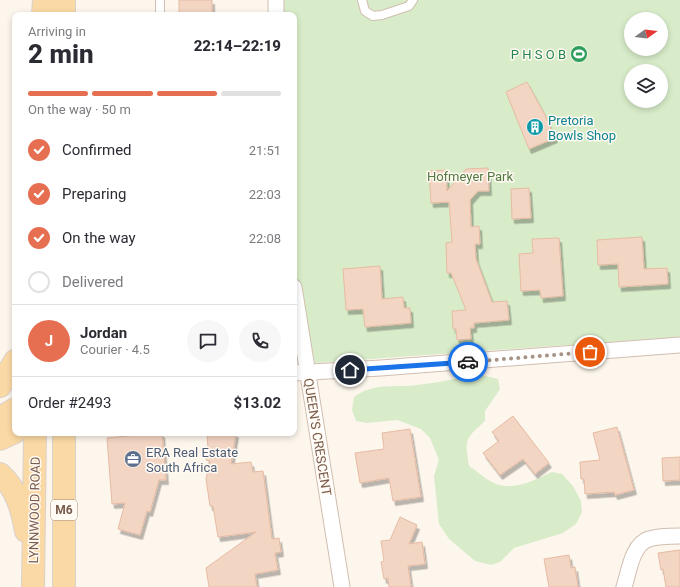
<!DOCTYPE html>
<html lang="en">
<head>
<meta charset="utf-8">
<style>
  body { margin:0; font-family:Roboto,sans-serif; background:#f7f7f7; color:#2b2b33; height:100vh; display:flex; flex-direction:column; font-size:15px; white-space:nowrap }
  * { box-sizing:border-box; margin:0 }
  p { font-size:13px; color:#7c7c81 }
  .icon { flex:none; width:22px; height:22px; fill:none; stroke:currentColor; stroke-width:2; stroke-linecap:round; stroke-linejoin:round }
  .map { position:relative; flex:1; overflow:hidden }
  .panel { position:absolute; left:12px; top:12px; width:285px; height:424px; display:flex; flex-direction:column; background:#fff; border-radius:8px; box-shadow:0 2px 6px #0003 }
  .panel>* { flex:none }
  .needle { width:26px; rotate:75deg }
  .tools { position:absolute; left:624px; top:12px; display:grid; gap:8px }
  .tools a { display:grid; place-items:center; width:44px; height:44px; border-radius:50%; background:#fff; box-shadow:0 2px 6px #0003; font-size:20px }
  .pin { position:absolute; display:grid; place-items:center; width:34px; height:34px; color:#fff; margin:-17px; border:2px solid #fff; border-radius:50%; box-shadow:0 1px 4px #0007 }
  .courier { position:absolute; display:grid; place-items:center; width:40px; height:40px; margin:-20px; border:3px solid #1a73e8; border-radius:50%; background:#fff; color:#222; box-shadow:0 1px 5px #0007 }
  .overview em { font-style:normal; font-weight:800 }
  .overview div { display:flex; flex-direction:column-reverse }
  .overview { display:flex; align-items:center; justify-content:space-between; height:68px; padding:0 16px }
  h1 { font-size:26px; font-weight:800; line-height:30px }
  .bar { display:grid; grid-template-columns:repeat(4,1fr); gap:6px 4px; align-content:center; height:48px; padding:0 16px }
  .bar i { height:5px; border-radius:3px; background:#e1e1e2 }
  .bar .current { background:#e76f51 }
  .bar p { grid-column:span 4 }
  .line { display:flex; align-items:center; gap:10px; padding:0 16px; border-top:1px solid #e1e1e2 }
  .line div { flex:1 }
  .round { display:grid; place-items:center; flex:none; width:42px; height:42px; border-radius:21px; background:#f7f7f7 }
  ol { padding:0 16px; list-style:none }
  li { display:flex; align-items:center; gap:12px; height:44px }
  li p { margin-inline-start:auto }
  li .icon { padding:4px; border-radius:50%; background:#e76f51; color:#fff; stroke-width:4 }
  li:last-child { color:#7c7c81 }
  li i { width:22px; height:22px; border:2px solid #e1e1e2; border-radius:50% }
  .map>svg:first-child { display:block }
  .green { fill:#d8ecc9; fill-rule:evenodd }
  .building { fill:#f3d5c3; stroke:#e6bba3; filter:url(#shadow) }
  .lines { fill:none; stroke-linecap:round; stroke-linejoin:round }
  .lane-casing { stroke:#d1beb0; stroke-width:10 }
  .street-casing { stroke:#d1beb0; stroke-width:17 }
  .primary-casing { stroke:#dad1cd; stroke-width:24 }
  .lane { stroke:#fff; stroke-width:8 }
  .street { stroke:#fff; stroke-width:15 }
  .primary { stroke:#fbd9a5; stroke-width:22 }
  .done { stroke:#a89285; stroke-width:4; stroke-dasharray:0 7.2 }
  .route { stroke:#1a73e8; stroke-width:5 }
  .labels { text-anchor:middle; stroke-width:3; stroke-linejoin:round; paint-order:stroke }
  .shield { fill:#fffaf3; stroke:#a28b7f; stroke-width:1 }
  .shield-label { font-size:12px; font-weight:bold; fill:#7a5c4d }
  .leisure-label { font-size:13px; fill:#27864d; stroke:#fffaf3; text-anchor:end }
  .culture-label { font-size:13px; fill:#0d838f; stroke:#fffaf3; text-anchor:start }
  .park-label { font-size:13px; fill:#537a41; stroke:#fffaf3 }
  .street-label { font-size:13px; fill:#7a5c4d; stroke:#fffaf3 }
  .service-label { font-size:13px; fill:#4e5e75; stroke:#fffaf3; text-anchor:start }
</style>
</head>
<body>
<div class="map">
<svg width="680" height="587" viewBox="0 0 680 587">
  <defs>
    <filter id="shadow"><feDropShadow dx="2.5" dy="4.5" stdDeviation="0" flood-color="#0004"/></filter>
  </defs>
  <rect width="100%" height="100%" fill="#fdf6ec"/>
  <path class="green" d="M277,0H680V337L315,363L294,265V15H277ZM631,19H661V49H631ZM631,71H661V101H631Z
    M478,374L498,379L500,389L485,411V421C464,440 465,439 469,466C477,471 484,478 492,482C511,493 535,480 552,472L562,474L573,486L581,501L582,512L576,524L563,533L514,548L500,562L491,565L475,561L449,539L439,524L434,476L439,460L430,438L421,429L397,420L367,423L356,421L352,410L354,397C375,382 394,388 417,385C437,383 458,378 478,374Z"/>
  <path class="building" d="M179,0H212V15H179Z
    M527,82L545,115L555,138L529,149L506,92Z
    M488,168L489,191H478L470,200L471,227L479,226L480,244H475L476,259L492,302L507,301L509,320L474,323V328H470L471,339L457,340L456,329H453L452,311L466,310L451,273H447L446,243L452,242L449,202L431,203L429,171L446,170L447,191L466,169Z
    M529,188L531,218L512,219L511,189Z
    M642,237L644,269L667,268L668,284L619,287L618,264L598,265L597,240Z
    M559,238L563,296L541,298L540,290L521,291L519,254L533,253L532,239Z
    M380,266L382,299L403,297L404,308H410L411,323L365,327L363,309L346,310L343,269Z
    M513,416L549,463L535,474L523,459L500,475L483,453L499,441L492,432Z
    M617,427L634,490L615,495L614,492L585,494L584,479H581L580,462L600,460L593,433Z
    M410,429L421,497L393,501L389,478L360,483L355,453L384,449L382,433Z
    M129,433H162L166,480H159L150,512L147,511L140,535L118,529L125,503L112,504L107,438L127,436H129Z
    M207,433H236L231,464L251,462L253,472L263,471L272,539L279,538L281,552L275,553L278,570L255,574L257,587H209L206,568L256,532L218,537L213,506H210L206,479L210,461L206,460L208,449Z
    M680,457V480L663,481L662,458Z
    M400,517L417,525L409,544L422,542L425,564L408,566L411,587H389L388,578L384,579L381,562L384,561L381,541L390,540Z
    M680,550V587H666L663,569L661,570L658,553Z
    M569,555L571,568L575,567L578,587H549L544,559Z"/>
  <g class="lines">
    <g class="lane-casing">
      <path id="lane" d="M160,0V15
        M362,0L365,11L373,16L382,15L409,6L413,0"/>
    </g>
    <g class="street-casing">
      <path id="street" d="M276,15V0
        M294,287L342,587
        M294,373L381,368L680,345
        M624,587C629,572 632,544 649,539C658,536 670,536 680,536"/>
    </g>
    <g class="primary-casing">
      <path id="primary" d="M43,15L44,0
        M64,15V0
        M0,386L15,361
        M0,418L15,409
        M0,439L15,432
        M0,474C17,489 22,510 26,531
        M33,587L35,433
        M64,587V433"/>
    </g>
    <use href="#lane" class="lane"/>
    <use href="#street" class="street"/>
    <use href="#primary" class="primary"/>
  </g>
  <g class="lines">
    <path class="done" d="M468,362L590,352"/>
    <path class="route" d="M350,370L468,362"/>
  </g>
  <defs>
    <g id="stadium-disc" transform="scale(0.9)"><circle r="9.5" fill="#2e9e5b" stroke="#fffaf3"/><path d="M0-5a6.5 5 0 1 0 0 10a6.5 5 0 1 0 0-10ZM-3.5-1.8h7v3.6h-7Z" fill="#fff"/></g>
    <g id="building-disc" transform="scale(0.9)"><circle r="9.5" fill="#0f9aa8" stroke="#fffaf3"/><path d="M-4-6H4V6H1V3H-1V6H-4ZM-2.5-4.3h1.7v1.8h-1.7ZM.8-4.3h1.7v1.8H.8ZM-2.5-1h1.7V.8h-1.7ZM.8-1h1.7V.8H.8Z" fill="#fff"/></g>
    <g id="office-disc" transform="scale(0.9)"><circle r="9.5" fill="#5c6f8a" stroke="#fffaf3"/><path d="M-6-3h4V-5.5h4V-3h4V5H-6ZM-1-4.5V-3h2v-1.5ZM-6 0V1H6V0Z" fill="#fff"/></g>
  </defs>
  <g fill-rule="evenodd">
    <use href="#stadium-disc" x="579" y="54"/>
    <use href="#building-disc" x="535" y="127"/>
    <use href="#office-disc" x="133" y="459"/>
  </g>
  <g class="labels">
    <rect class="shield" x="51" y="500" width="26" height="20" rx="3"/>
    <g class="shield-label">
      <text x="64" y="514">M6</text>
    </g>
    <g class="leisure-label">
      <text x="566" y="59">P H S O B</text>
    </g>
    <g class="culture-label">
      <text x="548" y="125">Pretoria<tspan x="548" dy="15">Bowls Shop</tspan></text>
    </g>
    <g class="park-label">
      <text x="470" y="181">Hofmeyer Park</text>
    </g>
    <g class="street-label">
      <text transform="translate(318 437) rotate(81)" y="5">QUEEN'S CRESCENT</text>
      <text transform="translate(34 510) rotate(-89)" y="5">LYNNWOOD ROAD</text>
    </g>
    <g class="service-label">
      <text x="146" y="457">ERA Real Estate<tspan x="146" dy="15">South Africa</tspan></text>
    </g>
  </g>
</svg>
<div class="tools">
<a><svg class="needle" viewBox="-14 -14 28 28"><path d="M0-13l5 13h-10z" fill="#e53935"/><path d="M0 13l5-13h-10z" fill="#7c7c81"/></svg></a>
<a><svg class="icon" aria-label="layers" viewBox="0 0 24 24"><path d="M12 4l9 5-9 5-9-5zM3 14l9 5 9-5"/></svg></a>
</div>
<div class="pin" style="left:590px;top:352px;background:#ea580c"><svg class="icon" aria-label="bag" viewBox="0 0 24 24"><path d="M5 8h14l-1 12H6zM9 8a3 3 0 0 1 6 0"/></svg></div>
<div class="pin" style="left:350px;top:370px;background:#1f2937"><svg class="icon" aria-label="home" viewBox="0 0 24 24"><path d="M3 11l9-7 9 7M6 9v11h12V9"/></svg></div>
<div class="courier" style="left:468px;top:362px"><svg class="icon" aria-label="car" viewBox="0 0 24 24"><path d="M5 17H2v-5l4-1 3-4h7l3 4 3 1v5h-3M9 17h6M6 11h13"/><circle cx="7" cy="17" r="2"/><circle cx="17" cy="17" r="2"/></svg></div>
<section class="panel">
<div class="overview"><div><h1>2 min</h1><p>Arriving in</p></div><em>22:14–22:19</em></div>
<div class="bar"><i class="current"></i><i class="current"></i><i class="current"></i><i></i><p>On the way · 50 m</p></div>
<ol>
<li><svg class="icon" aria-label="check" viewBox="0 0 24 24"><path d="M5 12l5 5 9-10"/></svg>Confirmed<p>21:51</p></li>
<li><svg class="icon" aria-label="check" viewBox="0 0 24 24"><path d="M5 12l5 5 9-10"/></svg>Preparing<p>22:03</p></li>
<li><svg class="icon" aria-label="check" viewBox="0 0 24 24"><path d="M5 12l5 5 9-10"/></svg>On the way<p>22:08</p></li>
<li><i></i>Delivered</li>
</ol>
<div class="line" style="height:72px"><b class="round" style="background:#e76f51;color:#fff">J</b><div><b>Jordan</b><p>Courier · 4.5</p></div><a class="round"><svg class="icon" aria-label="chat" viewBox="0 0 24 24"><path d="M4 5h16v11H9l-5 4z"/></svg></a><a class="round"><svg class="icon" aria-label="phone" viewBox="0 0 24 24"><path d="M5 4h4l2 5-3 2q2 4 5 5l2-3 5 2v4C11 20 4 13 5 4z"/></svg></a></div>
<div class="line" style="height:52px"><div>Order #2493</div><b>$13.02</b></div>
</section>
</div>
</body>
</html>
